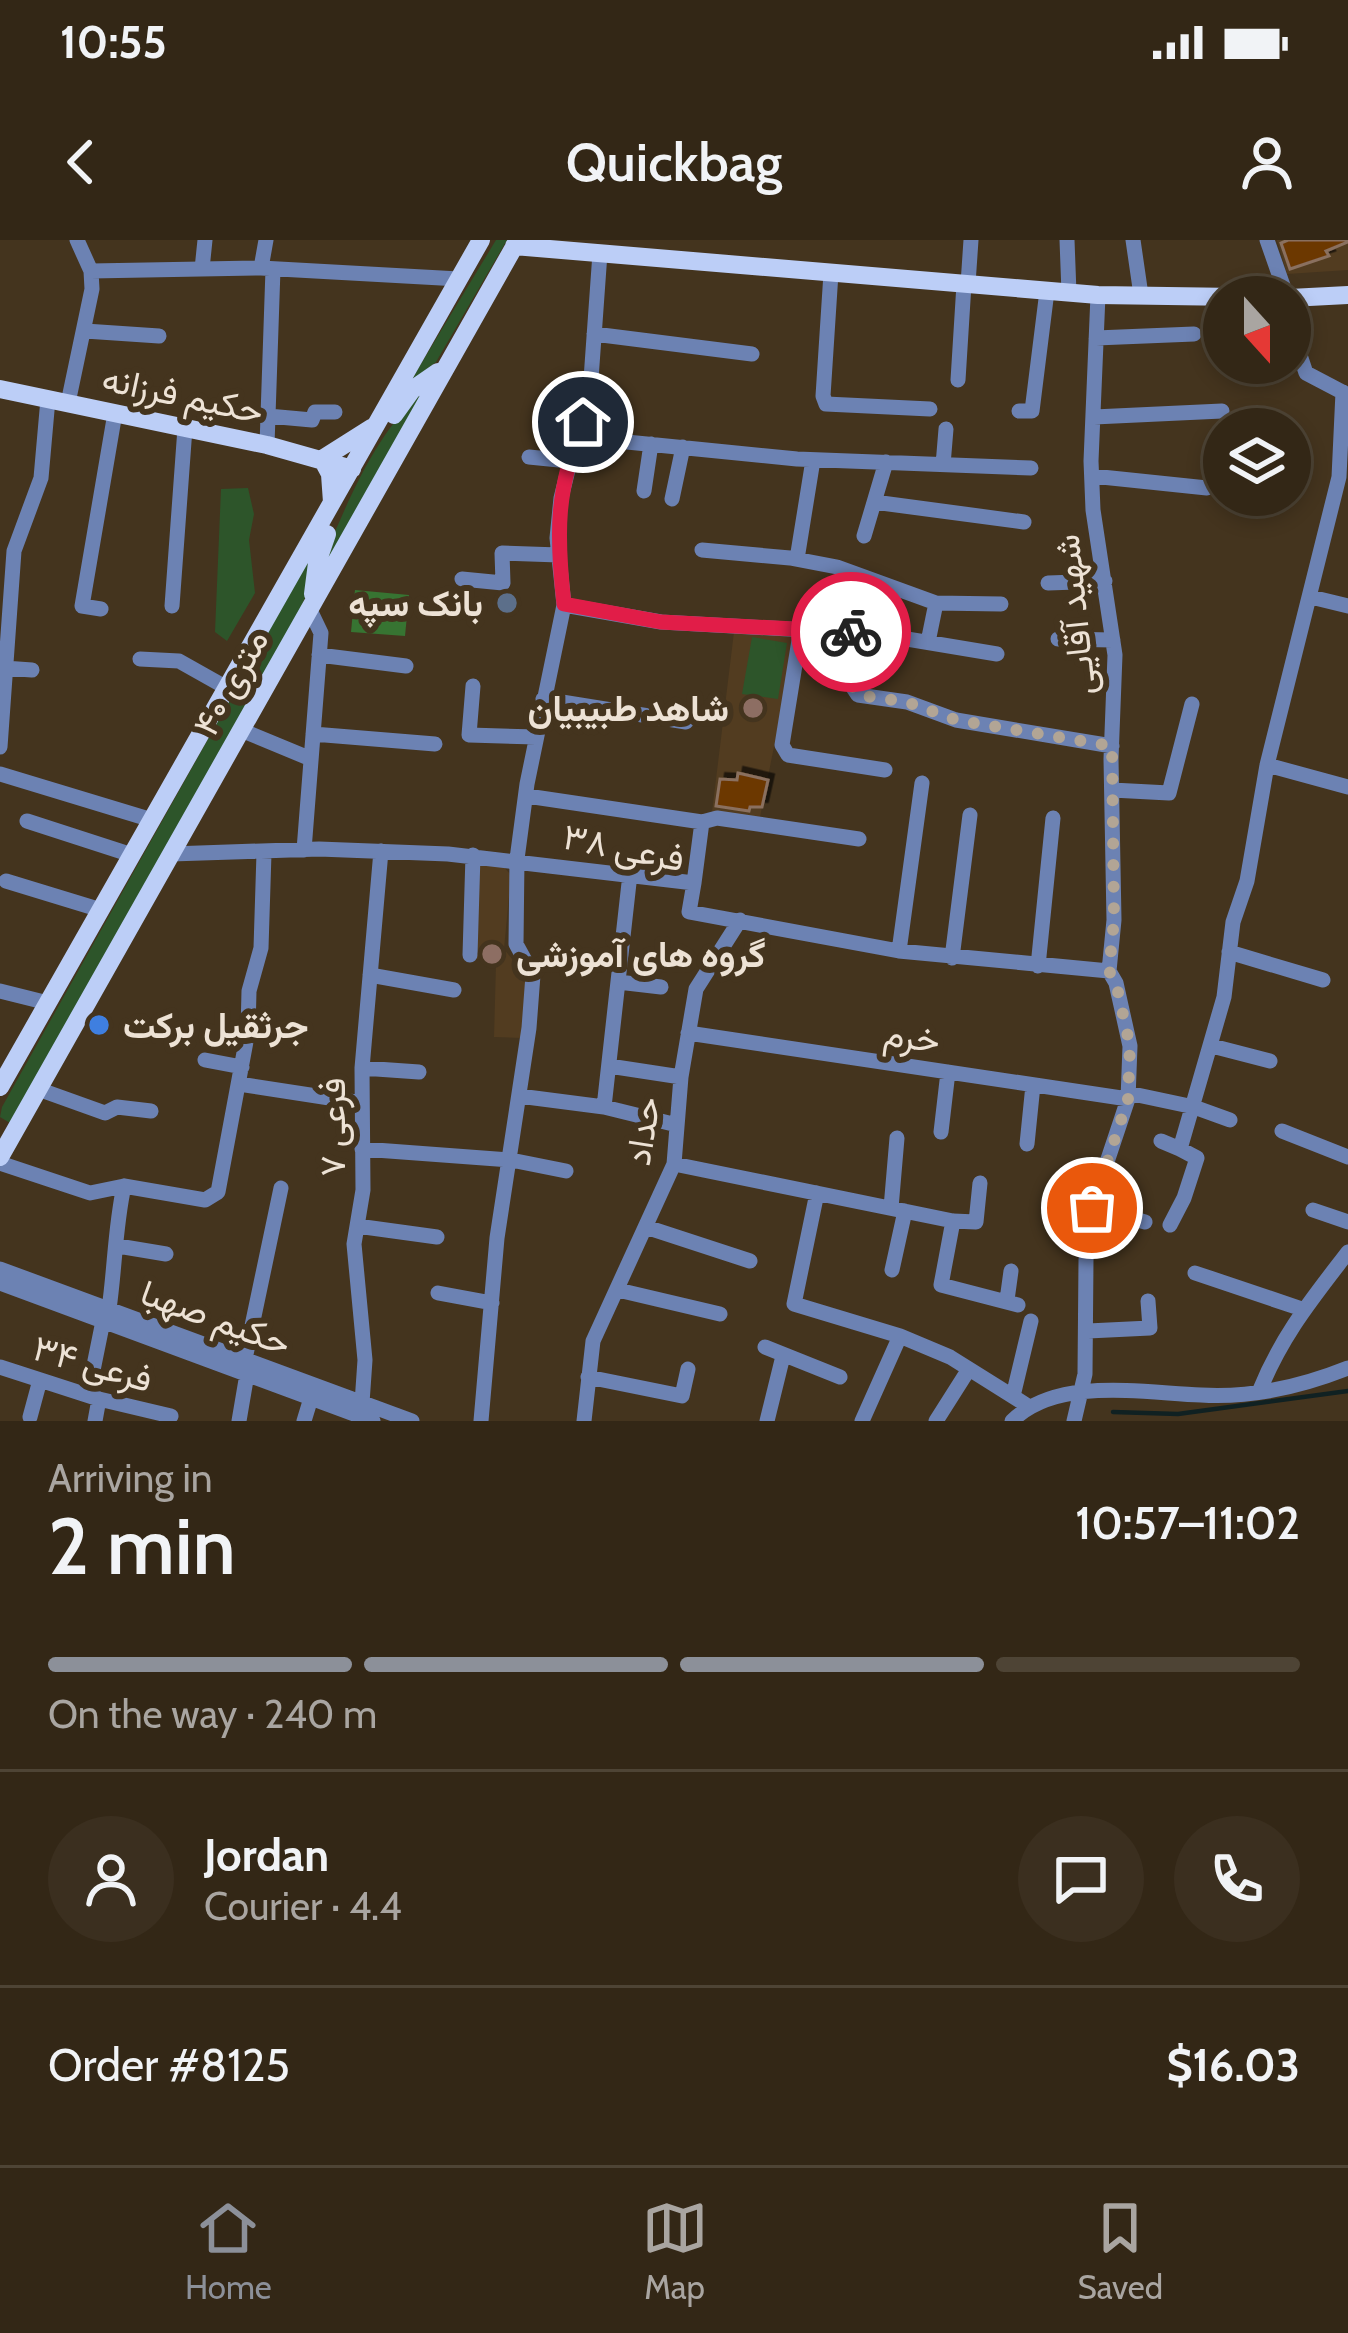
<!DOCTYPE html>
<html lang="en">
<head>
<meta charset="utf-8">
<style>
  body { margin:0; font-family:Cabin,Vazirmatn,sans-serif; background:#3b2f1f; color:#f1f3f6; height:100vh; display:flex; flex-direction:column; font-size:45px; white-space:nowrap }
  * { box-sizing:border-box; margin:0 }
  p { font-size:39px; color:#a9a5a1 }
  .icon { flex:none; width:66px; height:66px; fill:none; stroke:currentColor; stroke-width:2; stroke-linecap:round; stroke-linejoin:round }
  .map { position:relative; height:1181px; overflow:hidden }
  .drawer { display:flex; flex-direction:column; background:#332716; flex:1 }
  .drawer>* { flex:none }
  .needle { width:78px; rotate:159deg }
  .buttons { position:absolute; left:1203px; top:36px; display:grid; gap:24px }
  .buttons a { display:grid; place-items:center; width:108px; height:108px; border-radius:50%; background:#332716; box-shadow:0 6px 18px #0003,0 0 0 3px #4e4435; font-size:60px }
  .pin { position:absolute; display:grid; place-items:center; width:102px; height:102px; color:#fff; margin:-51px; border:6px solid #fff; border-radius:50%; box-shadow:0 3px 12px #0007 }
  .courier { position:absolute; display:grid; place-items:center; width:120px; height:120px; margin:-60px; border:9px solid #e11d48; border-radius:50%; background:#fff; color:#222; box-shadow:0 3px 15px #0007 }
  .head em { font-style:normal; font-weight:600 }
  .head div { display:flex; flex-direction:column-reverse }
  .head { display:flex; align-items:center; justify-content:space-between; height:204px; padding:0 48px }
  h1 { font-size:78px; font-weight:600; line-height:90px }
  .bar { display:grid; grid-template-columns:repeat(4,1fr); gap:18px 12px; align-content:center; height:144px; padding:0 48px }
  .bar i { height:15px; border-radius:9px; background:#4e4435 }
  .bar .active { background:#8c9099 }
  .bar p { grid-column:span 4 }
  .line { display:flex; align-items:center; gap:30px; padding:0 48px; border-top:3px solid #4e4435 }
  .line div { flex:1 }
  .round { display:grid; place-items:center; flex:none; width:126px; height:126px; border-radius:63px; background:#3b2f1f }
  .status { display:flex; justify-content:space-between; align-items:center; height:84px; padding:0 60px; background:#332716; direction:ltr }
  .status svg { height:33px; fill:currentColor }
  header { display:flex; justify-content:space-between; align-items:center; height:156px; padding:0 48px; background:#332716; font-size:54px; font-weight:600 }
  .menu { display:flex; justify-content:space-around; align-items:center; height:168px; border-top:3px solid #4e4435; background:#332716; font-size:33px; color:#a9a5a1 }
  .menu a { display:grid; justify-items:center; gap:6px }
  .menu .active { color:#8c9099 }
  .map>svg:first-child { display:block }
  .built { fill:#523c20 }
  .green { fill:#2d552a }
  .forest { fill:#377432 }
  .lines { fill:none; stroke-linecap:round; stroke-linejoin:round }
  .stream { stroke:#102122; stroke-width:4.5 }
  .building { fill:#6c3706; stroke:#8a705e; stroke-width:3; filter:url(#shadow) }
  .minor { stroke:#6c82b3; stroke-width:15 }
  .major { stroke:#bccef7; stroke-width:18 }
  .done { stroke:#b2a595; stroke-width:12; stroke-dasharray:0 21.6 }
  .route { stroke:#e11d48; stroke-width:15 }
  .service-dot { fill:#5c6f8a; stroke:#44341e; stroke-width:4.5 }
  .education-dot { fill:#8d6e63; stroke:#44341e; stroke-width:4.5 }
  .shop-dot { fill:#3f7fe0; stroke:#44341e; stroke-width:4.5 }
  .labels { text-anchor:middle; stroke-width:12; stroke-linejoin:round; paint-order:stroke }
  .street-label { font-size:36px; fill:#ede2d5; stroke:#44341e }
  .poi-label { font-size:36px; font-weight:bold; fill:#ede2d5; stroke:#44341e; text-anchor:end }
</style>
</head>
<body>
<div class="status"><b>10:55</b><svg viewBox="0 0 49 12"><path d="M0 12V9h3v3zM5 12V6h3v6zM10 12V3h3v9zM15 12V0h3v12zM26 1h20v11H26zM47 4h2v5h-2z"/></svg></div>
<header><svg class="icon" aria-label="back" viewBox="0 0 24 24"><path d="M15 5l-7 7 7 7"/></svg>Quickbag<svg class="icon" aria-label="person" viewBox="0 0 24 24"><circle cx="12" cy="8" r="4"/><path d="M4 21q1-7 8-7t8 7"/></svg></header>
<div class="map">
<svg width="1348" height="1181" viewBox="0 0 1348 1181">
  <defs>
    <filter id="shadow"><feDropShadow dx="5.5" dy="-5.5" stdDeviation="0" flood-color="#0009"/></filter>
  </defs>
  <rect width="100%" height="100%" fill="#44341e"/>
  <path class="built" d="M1277,0H1348V30L1287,34Z
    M734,392L796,396L760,577L712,572Z
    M478,622L502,625L511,635L504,709L528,739L523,798L494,797L496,724L476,718Z"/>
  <path class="green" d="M496,0H507L436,122L410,142Z
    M430,146L329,320L326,312C352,253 378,187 430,146Z
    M248,248L254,274L249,300L255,353L227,401L215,392L221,249Z
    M310,317L306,355L297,377L10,883L0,877L2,867Z
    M752,397L787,403L778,459L742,454Z"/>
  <path class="forest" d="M355,350L409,355L405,396L351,392Z"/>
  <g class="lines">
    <path class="stream" d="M1113,1172L1178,1174L1348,1151"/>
  </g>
  <path class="building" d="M1288,0H1348V2L1326,11L1329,16L1290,29L1281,3Z
    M738,533L768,540L762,567H750L749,571L716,566L720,539L737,540Z"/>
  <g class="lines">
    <path class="minor" d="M1067,0L1069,53
      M1133,0L1141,55
      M1267,0L1287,57
      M261,28L266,0
      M202,29L205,0
      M91,31L261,28L459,39
      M831,33L823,156L826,164L930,169
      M968,44L971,0
      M1290,85L1306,133L1348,155
      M85,91L159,96
      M594,94L752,114
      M1096,98L1194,94
      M958,140L964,44
      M68,163L92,49L91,31L77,0
      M1019,171H1032L1047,51
      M268,176L312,180L315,172H335
      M1094,177L1222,171
      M577,197L797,219L1031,228
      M267,205L273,29
      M529,217L569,221
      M943,225L946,189
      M1092,236L1207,248
      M644,251L651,204
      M672,259L683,207
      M874,262L1024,282
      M864,296L886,222
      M702,310L790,318L837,327L936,363L1001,364
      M797,319L813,220
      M462,339L503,343L502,313L559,315
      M1048,343L1105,341
      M1311,357L1348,366
      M564,365L661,382L877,394L997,414
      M172,366L185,188
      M101,369L82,366L115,173
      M801,388L782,505L788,515L885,530
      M861,393L852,446L858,455L907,462L956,480L1112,506
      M1058,399L1113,400
      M928,402L936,363
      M319,415L406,426
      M140,419L179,421L227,448
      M4,428L32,430
      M473,446L469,495L536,497
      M543,459L686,482
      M241,490L311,519
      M313,494L435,504
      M0,507L14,311L41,238L48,159
      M1267,525L1348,547
      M0,534L152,580
      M1112,550L1169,553L1192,464
      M527,556L702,582L717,578L859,599
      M27,581L132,615
      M304,610L321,393L309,368
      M171,614L319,609L448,614L694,643L689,672L899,711L1109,731
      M6,641L101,670
      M694,643L702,582
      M899,711L922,543
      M1229,712L1323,740
      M470,715L473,615
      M952,718L970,575
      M1038,726L1053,578
      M370,735L454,750
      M618,742L661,747
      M0,751L48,763
      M688,793L1128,859
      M1212,806L1270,821
      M205,820L242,827
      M609,826L681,837
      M362,828L419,832
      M239,844L362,863
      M38,849L105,873L117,867L151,871
      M1128,853L1194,867L1230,880
      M519,856L604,867L677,885
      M604,867L630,634
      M1282,891L1348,917
      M941,892L948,832
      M1161,901L1180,909
      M1027,904L1033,845
      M362,909L511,920L566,931
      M0,923L90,953L124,946L205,960L218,952L248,791L249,751L261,708L264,613
      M674,924L953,981L976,982L980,943
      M817,953L794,1064L900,1096L950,1117L1028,1166
      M1092,967L1145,982
      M891,968L897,898
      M1313,970L1348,982
      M953,981L941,1045L1018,1065
      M1170,985L1184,958L1197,918L1180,909L1224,757L1233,682L1247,641L1267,525L1339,237L1343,152
      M357,986L437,997
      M646,987L750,1021
      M118,1006L166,1014
      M0,1029L412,1181
      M892,1030L905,971
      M1195,1033L1302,1069
      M0,1043L373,1181
      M618,1050L720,1074
      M438,1053L492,1063
      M1007,1060L1011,1031
      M109,1069C115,1027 115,987 124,946
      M1088,1091L1150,1088L1148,1061
      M765,1107L840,1137
      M245,1119L281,948
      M0,1127L99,1159L171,1176
      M588,1137L682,1156L688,1129
      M1259,1152C1282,1095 1312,1059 1348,1012
      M88,1155L103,1081
      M1013,1156L1031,1081
      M362,1163L365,1120L354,1004L363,950L362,828L381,611
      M30,1177L40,1140
      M95,1181L99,1159
      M239,1181L247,1134
      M304,1181L311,1158
      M481,1181L497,998L529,788L533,735L516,704L517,619L527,544L564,365L557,298L561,258L591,139L600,13
      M584,1181L593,1101L674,924L681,837L696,749L740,680
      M767,1181L783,1116
      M862,1181L900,1096
      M936,1181L969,1129
      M1012,1181C1057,1136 1144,1153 1201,1155C1251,1158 1303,1146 1348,1128
      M1074,1181L1085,1134L1086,1020L1092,967L1128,859L1130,806L1116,743L1109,731L1114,680L1111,519L1115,415L1093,270L1091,221L1098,55"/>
    <path class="major" d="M514,6L1098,55L1237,57
      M1290,58L1348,55
      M0,149L267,205L352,229
      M394,175L412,150L438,132
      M332,262L330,234L322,219L371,188
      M313,354L317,323L327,294
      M0,847L481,0
      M0,917L518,0"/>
  </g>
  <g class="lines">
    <path class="done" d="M851,392L861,393L852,446L858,455L907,462L956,480L1112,506L1114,680L1109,731L1116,743L1130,806L1128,859L1092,968"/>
    <path class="route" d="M583,182C556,250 556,293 564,364L661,382L851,392"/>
  </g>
  <circle class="service-dot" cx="507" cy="363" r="12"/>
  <g class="education-dot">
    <circle cx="753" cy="468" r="12"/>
    <circle cx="492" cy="714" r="12"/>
  </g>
  <circle class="shop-dot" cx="99" cy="785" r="12"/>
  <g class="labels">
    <g class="street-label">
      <text transform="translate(183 154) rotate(12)" y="13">حکیم فرزانه</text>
      <text transform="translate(1074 375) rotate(-96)" y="13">شهید آقایی</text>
      <text transform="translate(230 442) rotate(-61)" y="13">۴۰ متری</text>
      <text transform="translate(624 607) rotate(11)" y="13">فرعی ۳۸</text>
      <text transform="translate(912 796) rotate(8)" y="13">خرم</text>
      <text transform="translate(332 887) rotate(-90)" y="13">فرعی ۷</text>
      <text transform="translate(642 891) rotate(-81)" y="13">حداد</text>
      <text transform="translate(216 1077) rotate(20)" y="13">حکیم صهبا</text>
      <text transform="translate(93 1123) rotate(16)" y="13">فرعی ۳۴</text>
    </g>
    <g class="poi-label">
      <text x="483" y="376">بانک سپه</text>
      <text x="729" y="481">شاهد طبیبیان</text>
      <text x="516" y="727" text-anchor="start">گروه های آموزشی</text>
      <text x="123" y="798" text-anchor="start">جرثقیل برکت</text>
    </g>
  </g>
</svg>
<div class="buttons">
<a><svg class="needle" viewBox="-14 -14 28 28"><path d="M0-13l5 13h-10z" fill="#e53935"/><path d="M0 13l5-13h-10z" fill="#a9a5a1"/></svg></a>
<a><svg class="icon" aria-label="layers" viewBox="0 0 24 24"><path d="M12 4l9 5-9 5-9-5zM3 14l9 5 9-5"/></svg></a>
</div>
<div class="pin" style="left:1092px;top:968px;background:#ea580c"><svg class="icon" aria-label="bag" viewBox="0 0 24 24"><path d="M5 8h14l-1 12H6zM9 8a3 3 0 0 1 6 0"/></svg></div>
<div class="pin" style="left:583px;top:182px;background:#1f2937"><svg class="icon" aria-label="home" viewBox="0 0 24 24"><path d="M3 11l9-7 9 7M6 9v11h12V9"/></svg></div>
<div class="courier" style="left:851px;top:392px"><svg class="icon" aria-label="bike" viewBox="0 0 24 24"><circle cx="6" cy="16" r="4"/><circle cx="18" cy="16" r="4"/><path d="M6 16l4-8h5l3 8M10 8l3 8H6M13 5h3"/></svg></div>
</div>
<section class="drawer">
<div class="head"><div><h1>2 min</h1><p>Arriving in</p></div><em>10:57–11:02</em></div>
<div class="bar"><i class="active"></i><i class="active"></i><i class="active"></i><i></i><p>On the way · 240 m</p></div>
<div class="line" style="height:216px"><a class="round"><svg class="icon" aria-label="person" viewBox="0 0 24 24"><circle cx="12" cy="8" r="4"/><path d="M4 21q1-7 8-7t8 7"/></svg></a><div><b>Jordan</b><p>Courier · 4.4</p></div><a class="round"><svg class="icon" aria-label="chat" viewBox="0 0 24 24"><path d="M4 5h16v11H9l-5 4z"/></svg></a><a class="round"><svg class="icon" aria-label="phone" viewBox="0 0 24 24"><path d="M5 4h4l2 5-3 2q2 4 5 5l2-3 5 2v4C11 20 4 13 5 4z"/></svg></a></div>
<div class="line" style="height:156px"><div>Order #8125</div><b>$16.03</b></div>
</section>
<nav class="menu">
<a class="active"><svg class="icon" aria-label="home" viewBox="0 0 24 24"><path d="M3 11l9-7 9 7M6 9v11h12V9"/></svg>Home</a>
<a><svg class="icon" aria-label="map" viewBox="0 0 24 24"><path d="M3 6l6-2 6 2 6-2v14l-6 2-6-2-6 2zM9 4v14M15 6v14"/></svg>Map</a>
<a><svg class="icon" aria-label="saved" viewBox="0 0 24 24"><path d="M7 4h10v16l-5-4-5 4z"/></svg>Saved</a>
</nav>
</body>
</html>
